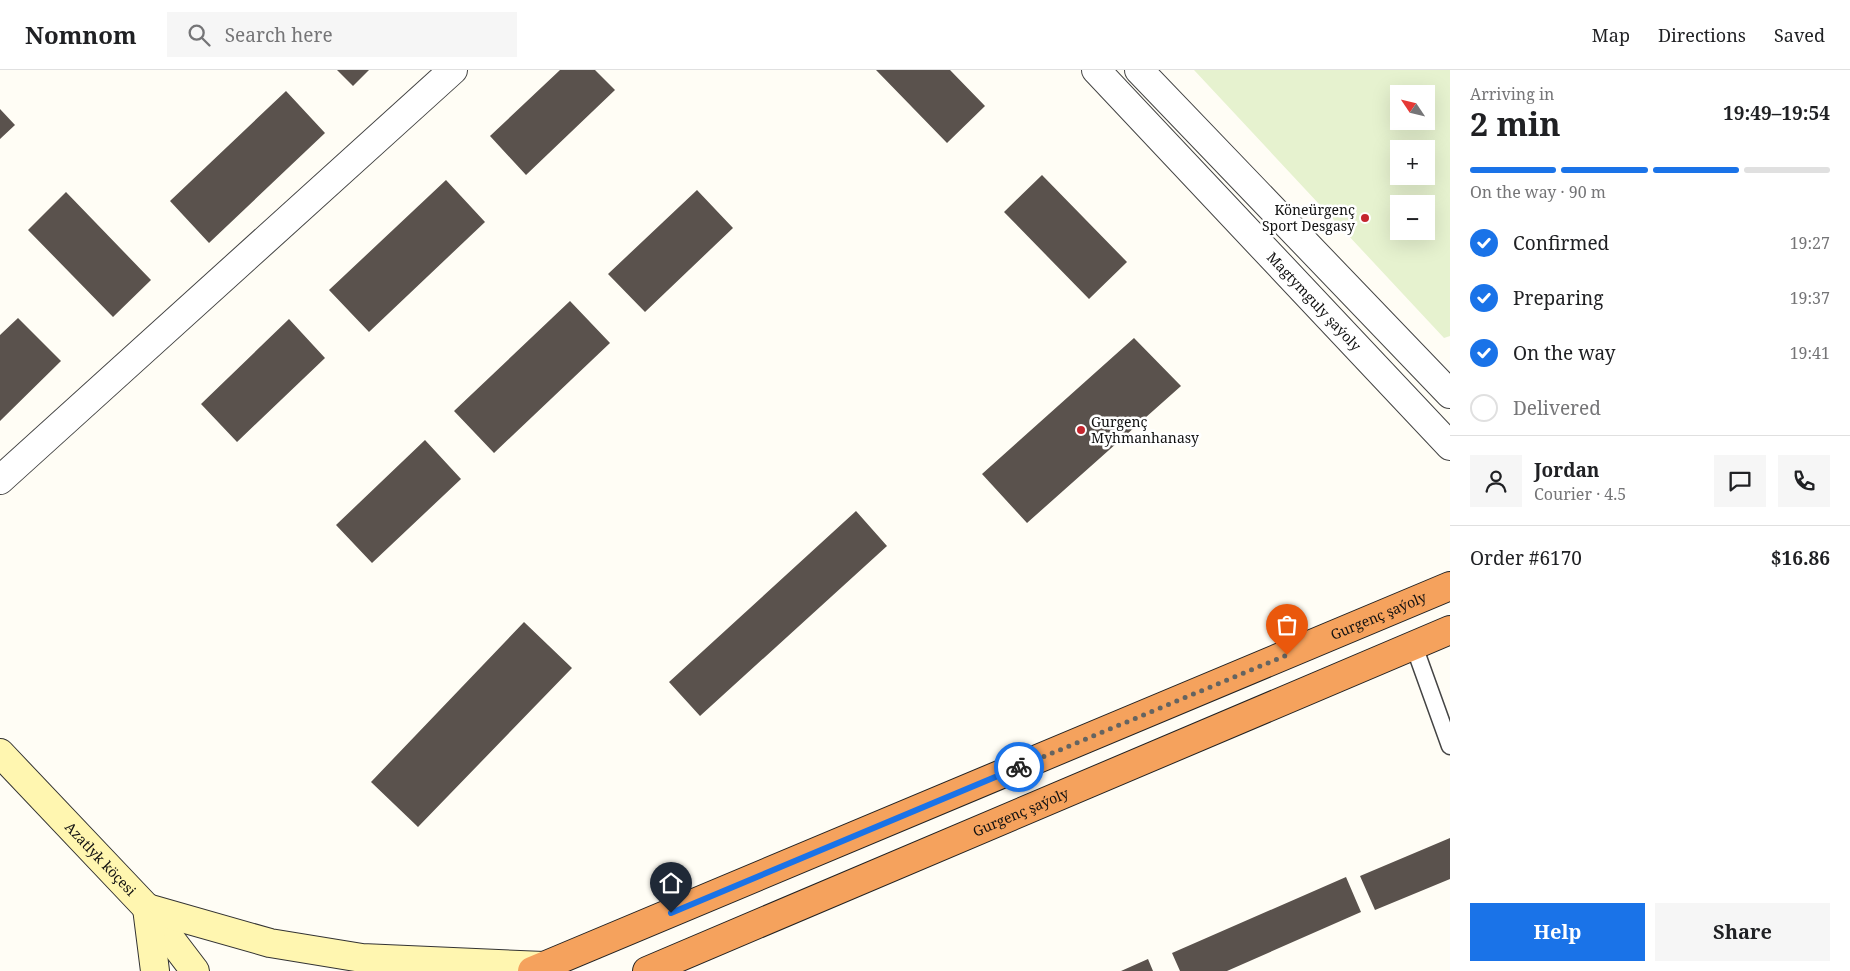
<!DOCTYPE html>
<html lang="en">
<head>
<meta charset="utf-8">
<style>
  body { margin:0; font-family:"Noto Serif",serif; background:#f6f6f6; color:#202124; height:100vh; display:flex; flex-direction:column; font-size:19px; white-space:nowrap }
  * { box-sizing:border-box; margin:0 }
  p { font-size:16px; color:#757577 }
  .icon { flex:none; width:28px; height:28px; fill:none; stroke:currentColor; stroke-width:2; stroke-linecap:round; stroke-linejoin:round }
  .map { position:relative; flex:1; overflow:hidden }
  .drawer { display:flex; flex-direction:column; background:#fff; width:400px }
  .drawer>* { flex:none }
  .needle { width:32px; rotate:305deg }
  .fabs { position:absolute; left:1390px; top:15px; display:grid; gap:10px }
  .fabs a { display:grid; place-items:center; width:45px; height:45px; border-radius:0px; background:#fff; box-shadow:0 5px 20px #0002; font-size:25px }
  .pin { position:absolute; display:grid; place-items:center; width:42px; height:42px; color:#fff; margin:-51px -21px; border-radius:50% 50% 50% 0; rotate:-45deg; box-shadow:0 0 5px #0007 }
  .pin .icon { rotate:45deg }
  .courier { position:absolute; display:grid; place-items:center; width:50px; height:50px; margin:-25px; border:4px solid #1a73e8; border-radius:50%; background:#fff; color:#222; box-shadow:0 1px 6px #0007 }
  .head em { font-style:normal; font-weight:700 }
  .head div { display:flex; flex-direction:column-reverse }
  .head { display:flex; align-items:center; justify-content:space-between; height:85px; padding:0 20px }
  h1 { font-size:32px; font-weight:700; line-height:38px }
  .bar { display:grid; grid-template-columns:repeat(4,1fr); gap:8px 5px; align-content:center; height:60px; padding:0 20px }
  .bar i { height:6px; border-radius:4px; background:#e0e0e0 }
  .bar .on { background:#1a73e8 }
  .bar p { grid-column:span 4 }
  .line { display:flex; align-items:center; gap:12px; padding:0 20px; border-top:1px solid #e0e0e0 }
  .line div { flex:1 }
  .round { display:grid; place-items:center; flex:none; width:52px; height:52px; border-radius:0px; background:#f6f6f6 }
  ol { padding:0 20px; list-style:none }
  li { display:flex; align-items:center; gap:15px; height:55px }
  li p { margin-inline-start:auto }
  li .icon { padding:5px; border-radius:50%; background:#1a73e8; color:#fff; stroke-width:4 }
  li:last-child { color:#757577 }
  li i { width:28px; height:28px; border:2px solid #e0e0e0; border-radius:50% }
  .button { display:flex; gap:10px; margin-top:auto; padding:10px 20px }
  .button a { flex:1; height:58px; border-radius:0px; background:#1a73e8; color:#fff; font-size:20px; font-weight:700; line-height:58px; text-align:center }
  .button a+a { background:#f6f6f6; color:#202124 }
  header { display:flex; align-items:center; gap:30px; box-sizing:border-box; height:70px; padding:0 25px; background:#fff; border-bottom:1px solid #e0e0e0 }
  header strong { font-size:24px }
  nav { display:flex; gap:28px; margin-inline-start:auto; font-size:18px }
  .search { width:350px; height:45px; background:#f6f6f6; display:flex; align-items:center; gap:12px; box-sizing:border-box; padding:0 18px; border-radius:0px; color:#757577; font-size:19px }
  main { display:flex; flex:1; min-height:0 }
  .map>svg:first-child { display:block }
  .pitch { fill:#e6f2cf; fill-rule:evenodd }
  .building { fill:#5a524d }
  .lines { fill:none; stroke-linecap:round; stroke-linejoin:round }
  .lane-casing { stroke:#444; stroke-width:19 }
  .street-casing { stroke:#444; stroke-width:30 }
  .secondary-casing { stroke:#333; stroke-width:30 }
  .highway-casing { stroke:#222; stroke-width:30 }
  .lane { stroke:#fff; stroke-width:16 }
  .street { stroke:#fff; stroke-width:28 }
  .secondary { stroke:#fff6b0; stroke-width:28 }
  .highway { stroke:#f5a25d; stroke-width:28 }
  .done { stroke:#646461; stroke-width:5; stroke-dasharray:0 9 }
  .route { stroke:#1a73e8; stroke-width:6 }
  .poi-dot { fill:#c4262e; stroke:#fff; stroke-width:2 }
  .labels { text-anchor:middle; stroke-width:5; stroke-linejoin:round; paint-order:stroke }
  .poi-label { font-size:14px; fill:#111; stroke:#fff; text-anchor:end }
  .street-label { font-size:14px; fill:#111; stroke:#fff }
</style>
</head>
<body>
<header>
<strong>Nomnom</strong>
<div class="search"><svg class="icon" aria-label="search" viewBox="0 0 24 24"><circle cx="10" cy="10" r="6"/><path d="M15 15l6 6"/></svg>Search here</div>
<nav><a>Map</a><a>Directions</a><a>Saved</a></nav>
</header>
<main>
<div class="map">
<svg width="1450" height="901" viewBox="0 0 1450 901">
  <rect width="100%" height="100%" fill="#fffdf5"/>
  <path class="pitch" d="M1194,0H1450V266L1444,268ZM1399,24H1426V51H1399ZM1399,79H1426V106H1399ZM1399,134H1426V161H1399Z"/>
  <path class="building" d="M337,0H369L353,16Z
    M560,0H595L615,20L526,105L490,66Z
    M876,0H950L985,36L947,73Z
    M286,21L325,63L209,173L170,131Z
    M0,39L15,55L0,69Z
    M1042,105L1127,192L1089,229L1004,142Z
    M446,110L485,152L369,262L329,220Z
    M697,120L733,158L645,242L608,204Z
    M66,122L151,210L113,247L28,160Z
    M570,231L610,273L494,383L454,341Z
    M18,248L61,291L0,351V265Z
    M289,249L325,288L237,372L201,334Z
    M1134,268L1181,316L1027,453L982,404Z
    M425,370L461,409L372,493L336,455Z
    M856,441L887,476L700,646L669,612Z
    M524,552L572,598L418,757L371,712Z
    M1450,768V809L1375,840L1360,806Z
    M1346,807L1361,842L1227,901H1180L1172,883Z
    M1148,889L1153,901H1121Z"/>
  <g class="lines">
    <g class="lane-casing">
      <path id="lane" d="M1414,576L1450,676"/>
    </g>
    <g class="street-casing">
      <g id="street">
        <path id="s1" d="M1096,0L1450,376"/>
        <path d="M1139,0L1450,324"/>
        <path d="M0,410L453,0"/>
      </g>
    </g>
    <g class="secondary-casing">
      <g id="secondary">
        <path id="s2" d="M0,683L147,838L195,901"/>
        <path d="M155,901L147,838L270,873L362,888L544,896"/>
      </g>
    </g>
    <g class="highway-casing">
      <g id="highway">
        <path id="s3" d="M532,901L1450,516"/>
        <path id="s4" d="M647,901L1450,560"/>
      </g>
    </g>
    <use href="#lane" class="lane"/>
    <use href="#street" class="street"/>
    <use href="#secondary" class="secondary"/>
    <use href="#highway" class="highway"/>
  </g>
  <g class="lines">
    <path class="done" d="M1019,697L1287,585"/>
    <path class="route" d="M671,843L1019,697"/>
  </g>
  <g class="poi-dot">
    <circle cx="1365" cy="148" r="5"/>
    <circle cx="1081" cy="360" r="5"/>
  </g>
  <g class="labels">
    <g class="poi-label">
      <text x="1355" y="145">Köneürgenç<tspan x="1355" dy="16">Sport Desgasy</tspan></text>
      <text x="1091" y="357" text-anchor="start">Gurgenç<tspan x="1091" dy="16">Myhmanhanasy</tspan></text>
    </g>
    <g class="street-label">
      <text dy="5" stroke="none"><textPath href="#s1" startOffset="318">Magtymguly şaýoly</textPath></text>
      <text dy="5" stroke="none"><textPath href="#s3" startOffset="918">Gurgenç şaýoly</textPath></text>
      <text dy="5" stroke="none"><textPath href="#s4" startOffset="406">Gurgenç şaýoly</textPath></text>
      <text dy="5" stroke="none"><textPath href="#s2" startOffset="146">Azatlyk köçesi</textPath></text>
    </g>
  </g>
</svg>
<div class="fabs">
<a><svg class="needle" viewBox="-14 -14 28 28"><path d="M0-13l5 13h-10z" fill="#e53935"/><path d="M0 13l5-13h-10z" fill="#757577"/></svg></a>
<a>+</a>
<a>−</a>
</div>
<div class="pin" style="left:1287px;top:585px;background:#ea580c"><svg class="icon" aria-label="bag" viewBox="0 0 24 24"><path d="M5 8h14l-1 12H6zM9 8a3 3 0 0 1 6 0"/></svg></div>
<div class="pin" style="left:671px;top:843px;background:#1f2937"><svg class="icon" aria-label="home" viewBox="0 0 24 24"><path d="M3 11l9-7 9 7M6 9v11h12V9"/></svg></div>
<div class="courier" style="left:1019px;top:697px"><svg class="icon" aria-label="bike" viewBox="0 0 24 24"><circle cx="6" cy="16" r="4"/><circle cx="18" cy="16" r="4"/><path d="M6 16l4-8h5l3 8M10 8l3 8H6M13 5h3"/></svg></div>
</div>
<section class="drawer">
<div class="head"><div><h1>2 min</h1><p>Arriving in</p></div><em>19:49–19:54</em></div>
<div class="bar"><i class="on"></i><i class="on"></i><i class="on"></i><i></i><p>On the way · 90 m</p></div>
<ol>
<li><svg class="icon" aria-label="check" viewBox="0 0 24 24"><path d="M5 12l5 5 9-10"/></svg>Confirmed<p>19:27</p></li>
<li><svg class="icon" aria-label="check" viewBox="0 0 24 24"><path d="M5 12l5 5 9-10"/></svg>Preparing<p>19:37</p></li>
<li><svg class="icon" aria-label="check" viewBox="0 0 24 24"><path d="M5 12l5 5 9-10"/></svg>On the way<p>19:41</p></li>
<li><i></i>Delivered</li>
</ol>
<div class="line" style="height:90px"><a class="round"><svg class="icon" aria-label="person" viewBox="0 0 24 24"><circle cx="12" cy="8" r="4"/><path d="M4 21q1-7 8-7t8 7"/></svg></a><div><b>Jordan</b><p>Courier · 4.5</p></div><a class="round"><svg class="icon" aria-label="chat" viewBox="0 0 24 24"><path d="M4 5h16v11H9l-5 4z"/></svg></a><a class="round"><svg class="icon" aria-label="phone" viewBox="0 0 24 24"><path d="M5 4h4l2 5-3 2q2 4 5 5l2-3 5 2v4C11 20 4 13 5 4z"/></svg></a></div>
<div class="line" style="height:65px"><div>Order #6170</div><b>$16.86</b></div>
<div class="button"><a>Help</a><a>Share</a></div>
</section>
</main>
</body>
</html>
